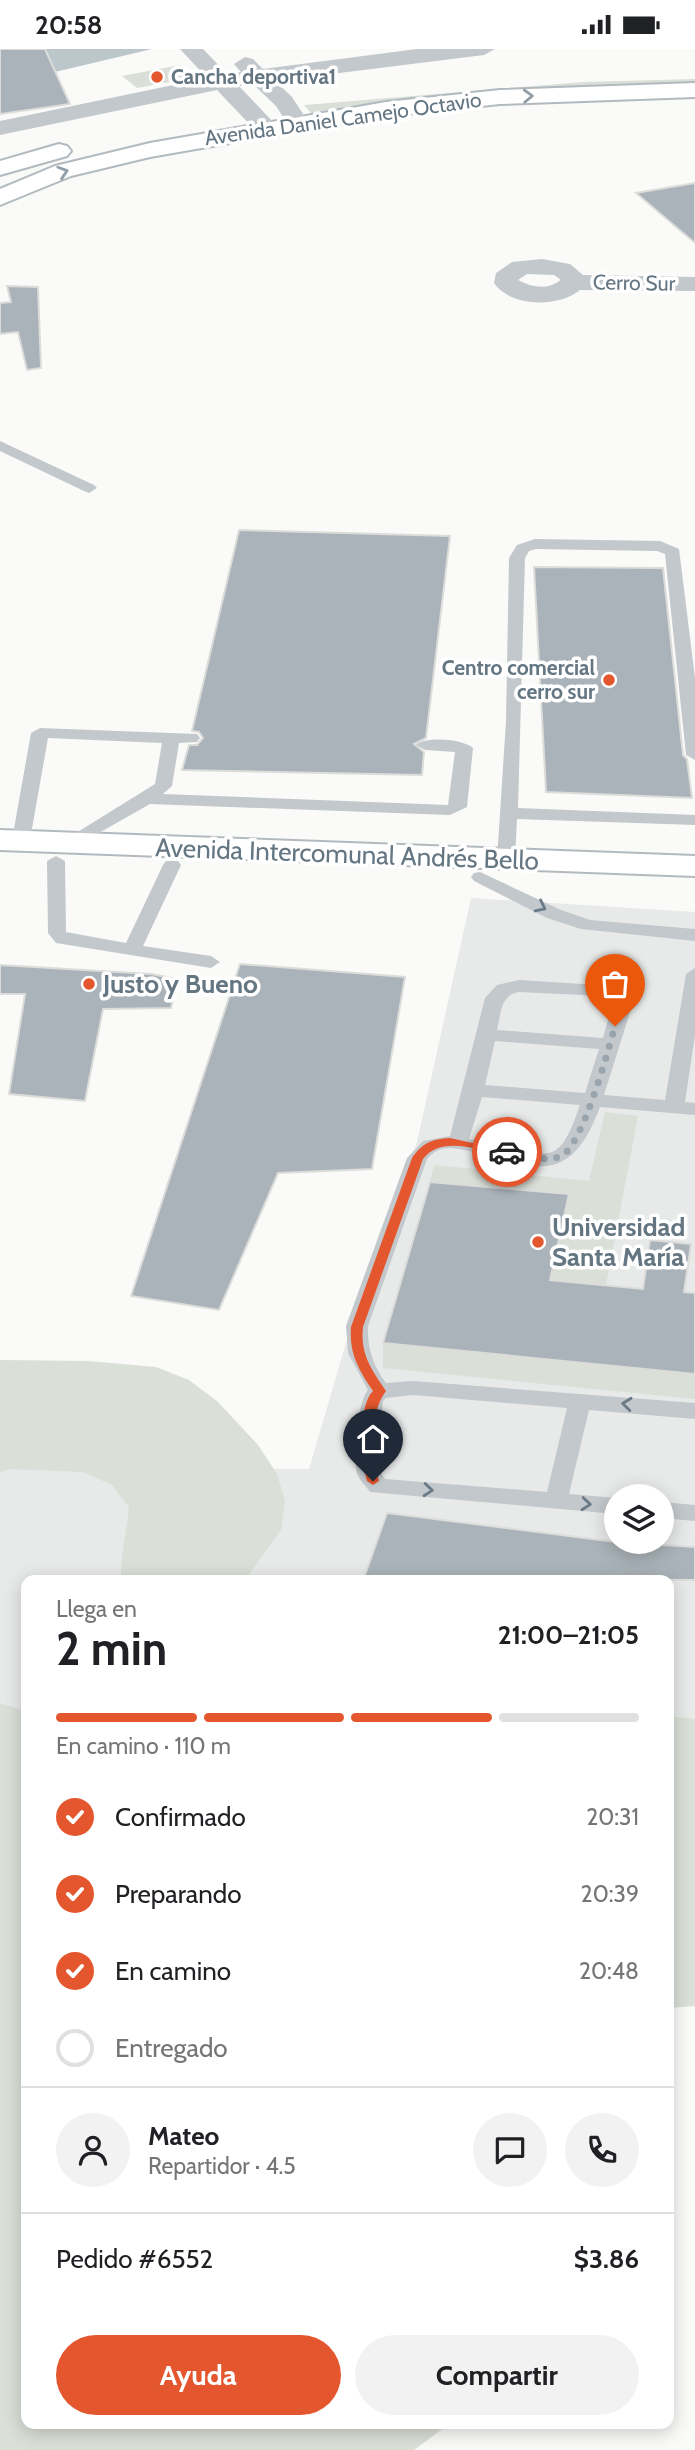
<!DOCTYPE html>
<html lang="es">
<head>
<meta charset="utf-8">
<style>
  body { margin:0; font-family:Cabin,sans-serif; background:#f2f2f2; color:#202124; height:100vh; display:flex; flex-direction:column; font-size:26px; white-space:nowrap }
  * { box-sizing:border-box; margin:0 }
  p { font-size:23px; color:#757577 }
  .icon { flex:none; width:38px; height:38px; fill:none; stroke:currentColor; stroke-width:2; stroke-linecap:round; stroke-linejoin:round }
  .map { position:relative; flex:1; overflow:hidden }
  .side { position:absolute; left:21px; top:1526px; width:653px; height:854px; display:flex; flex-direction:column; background:#fff; border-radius:14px; box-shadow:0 4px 18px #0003 }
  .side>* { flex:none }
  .fabs { position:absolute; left:604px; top:1435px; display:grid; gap:14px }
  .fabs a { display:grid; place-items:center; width:70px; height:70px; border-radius:50%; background:#fff; box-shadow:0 4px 18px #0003; font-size:35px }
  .pin { position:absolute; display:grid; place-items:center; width:60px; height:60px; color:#fff; margin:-72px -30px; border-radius:50% 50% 50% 0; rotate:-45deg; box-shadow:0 0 7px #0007 }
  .pin .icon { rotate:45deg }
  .courier { position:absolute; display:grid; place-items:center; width:70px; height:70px; margin:-35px; border:5px solid #e4572e; border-radius:50%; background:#fff; color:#222; box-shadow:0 2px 9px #0007 }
  .summary em { font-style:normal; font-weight:700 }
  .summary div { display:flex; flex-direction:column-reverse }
  .summary { display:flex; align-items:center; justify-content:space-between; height:119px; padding:0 35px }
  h1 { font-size:46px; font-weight:700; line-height:52px }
  .bar { display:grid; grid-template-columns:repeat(4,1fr); gap:10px 7px; align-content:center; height:84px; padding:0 35px }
  .bar i { height:9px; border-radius:5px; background:#e0e0e0 }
  .bar .on { background:#e4572e }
  .bar p { grid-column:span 4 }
  .line { display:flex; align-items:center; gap:18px; padding:0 35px; border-top:2px solid #e0e0e0 }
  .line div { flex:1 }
  .round { display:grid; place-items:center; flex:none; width:74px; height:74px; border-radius:37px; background:#f2f2f2 }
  ol { padding:0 35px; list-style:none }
  li { display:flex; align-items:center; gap:21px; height:77px }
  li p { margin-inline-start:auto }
  li .icon { padding:7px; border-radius:50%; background:#e4572e; color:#fff; stroke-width:4 }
  li:last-child { color:#757577 }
  li i { width:38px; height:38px; border:4px solid #e0e0e0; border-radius:50% }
  .action { display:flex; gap:14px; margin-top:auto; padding:14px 35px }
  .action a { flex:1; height:80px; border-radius:42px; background:#e4572e; color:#fff; font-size:28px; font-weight:700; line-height:80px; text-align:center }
  .action a+a { background:#f2f2f2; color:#202124 }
  .status { display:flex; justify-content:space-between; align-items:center; height:49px; padding:0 35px; background:#fff; direction:ltr }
  .status svg { height:19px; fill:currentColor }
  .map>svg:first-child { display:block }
  .built { fill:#e8e9e9; fill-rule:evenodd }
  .green { fill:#dadfd7 }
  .water { fill:#bbc7cb }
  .building { fill:#aab3b9; stroke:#dcdcda; stroke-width:2 }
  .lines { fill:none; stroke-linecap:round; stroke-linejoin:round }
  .secondary-casing { stroke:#b3babf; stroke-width:4 }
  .service { fill:#c3c8cc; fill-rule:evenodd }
  .minor { fill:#c3c8cc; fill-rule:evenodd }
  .secondary { fill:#fff; fill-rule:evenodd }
  .oneway { stroke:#939fa8 }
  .oneway2 { stroke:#6a7a87 }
  .route { fill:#e4572e }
  .done { stroke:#99a4ac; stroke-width:7; stroke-dasharray:0 12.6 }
  .poi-dot { fill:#e4572e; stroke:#fff; stroke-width:2.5 }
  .labels { text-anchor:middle; stroke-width:7; stroke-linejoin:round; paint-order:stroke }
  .far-poi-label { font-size:21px; font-weight:bold; fill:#657683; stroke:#fff; text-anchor:start }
  .far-street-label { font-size:21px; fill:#657683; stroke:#fff }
  .street-label { font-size:26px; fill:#657683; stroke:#fff }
  .poi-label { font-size:26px; font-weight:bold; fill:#657683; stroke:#fff; text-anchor:start }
</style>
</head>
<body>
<div class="status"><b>20:58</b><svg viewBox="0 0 49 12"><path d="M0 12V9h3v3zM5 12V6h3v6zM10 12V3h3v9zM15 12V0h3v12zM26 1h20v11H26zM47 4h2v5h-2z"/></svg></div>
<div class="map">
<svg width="695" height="2401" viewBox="0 0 695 2401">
  <rect width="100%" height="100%" fill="#fafaf8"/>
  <path class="built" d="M471,849L695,863V1683L669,1681L668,1531H26V1696L0,1703V1417L309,1420L346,1294L417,1093ZM616,1447H662V1493H616Z"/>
  <path class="green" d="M180,16L192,29L137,39L122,27Z
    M695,30V39L537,43L312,65L304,56L583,33Z
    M605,1063L638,1067L606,1236L405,1217L411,1199L554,1213L569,1145L430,1133L434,1116L589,1132Z
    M383,1294L695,1325V1350L383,1319Z
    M0,1311L88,1312L156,1318L189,1331L217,1352L258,1396L277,1425L285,1452L281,1481L245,1531H121C120,1506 127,1483 129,1458L112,1436L83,1423L9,1420L0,1423Z
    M0,1654L26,1662V2375H449L414,2401H0Z
    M669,1667L695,1670V1957L669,1959Z"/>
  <path class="water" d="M34,0H152L0,36V8Z"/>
  <path class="building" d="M0,0H45L70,55L0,65Z
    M695,134V194L636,144Z
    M7,237L38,238L41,319L27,321L18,283L0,285V254L11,253Z
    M239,481L450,487L426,689L414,695L424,703L422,726L182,721L189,696H197L203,689L199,683L192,682Z
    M534,518L663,519L683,706L687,710L692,749L546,743Z
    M240,915L405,928L372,1120L278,1124L219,1261L131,1247Z
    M0,916L151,925L178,930L171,959L103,960L85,1052L9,1045L25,945H0Z
    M430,1133L569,1145L550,1231L643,1240L650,1191L691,1195L684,1243L695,1244V1325L383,1294Z
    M387,1464L616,1493L695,1498V1531L364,1529Z"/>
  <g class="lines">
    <g class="secondary-casing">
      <path id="secondary" d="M695,34V48L500,55L386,67L150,108L71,127L0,156V140L55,117L150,94L386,53L500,41Z
        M59,95L67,97L71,102L67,107L0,126V112Z
        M0,781L695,807V827L0,801Z"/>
    </g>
    <path class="service" d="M0,392L94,436L97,439L89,444L84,442L0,402Z
      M535,490L660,492L679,500L695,629V711L686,706L665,505L657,502L536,500L529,502L525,509L518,759L695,766V776L517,770L515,811L506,816L497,811L506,672L509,509L517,496Z
      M40,679L197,685L200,689L197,693L179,694L172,737L163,745L448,756L455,703L425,701L416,696C426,687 463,690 473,699L467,758L450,766L150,755L74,798L65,793L68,789L155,735L162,694L48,689L30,791L21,796L12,791L31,684Z
      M56,807L65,812L66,883L126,894L163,816L166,812H178L181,816L143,897L211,907L220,913L211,919L56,894L48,884L47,812Z
      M480,823L561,861L590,871L695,880V892L581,880L547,869L474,832L471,828L474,824Z
      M695,919V986L685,1053L695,1054V1066L600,1058C565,1151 526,1109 452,1099C440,1099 434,1102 427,1110L368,1277C367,1299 373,1316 386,1334L413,1332L695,1354V1370L589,1361L569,1445L616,1449V1465L370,1443C366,1437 359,1431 357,1424C352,1410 358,1351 368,1341L348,1304L346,1277L407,1109L423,1092L450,1087L485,949L497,936L519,931L614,937L626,944L631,960L604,1046L665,1051L686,925ZM519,943L603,947L610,951L611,960L603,989L497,981C501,965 500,946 519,943ZM495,992L599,1000L585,1044L485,1036ZM482,1048L580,1056C575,1069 567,1098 552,1103C534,1109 489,1094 469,1090ZM413,1346L567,1359L547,1443L385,1430C371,1412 381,1374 383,1352L386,1349Z
      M662,1453L695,1456V1472L662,1469Z"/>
    <path class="minor" d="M180,0H203L228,26L241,23L234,15L245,8L253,10L263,20L417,0H495L484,6L275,32L292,48L309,74L298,81L290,79L276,57L253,35L239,37L274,74L277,79L274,84H258L217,41L0,86V72L207,29Z
      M542,210L570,215L583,226L695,228V242L580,241C559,259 510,258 494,234L496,224L512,213ZM527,225L554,226L561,231C547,241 533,239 518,231Z"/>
    <use href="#secondary" class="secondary"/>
  </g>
  <defs><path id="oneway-chevron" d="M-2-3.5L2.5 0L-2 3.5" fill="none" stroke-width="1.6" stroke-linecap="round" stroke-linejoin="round" transform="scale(1.75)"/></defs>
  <g class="oneway">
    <use href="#oneway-chevron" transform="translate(528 47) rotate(-2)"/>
    <use href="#oneway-chevron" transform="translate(63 123) rotate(-18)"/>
  </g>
  <g class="oneway2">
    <use href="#oneway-chevron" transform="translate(541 858) rotate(26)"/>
    <use href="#oneway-chevron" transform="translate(627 1355) rotate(-174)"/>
    <use href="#oneway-chevron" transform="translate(428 1441) rotate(5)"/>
    <use href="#oneway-chevron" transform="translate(586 1455) rotate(5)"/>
  </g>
  <path class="route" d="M450,1089L513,1103L507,1106C481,1102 441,1085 423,1110L363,1278C360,1305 371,1320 386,1342C369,1364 372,1406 379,1432L373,1436L367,1432C361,1411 357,1358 373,1342C358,1320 349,1304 351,1278L412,1109C422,1094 432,1090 450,1089Z"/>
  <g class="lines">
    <path class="done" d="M507,1103C523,1106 545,1114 561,1107C582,1098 608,1002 615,977"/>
  </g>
  <g class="poi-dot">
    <circle cx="157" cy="28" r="7"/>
    <circle cx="609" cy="631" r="7"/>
    <circle cx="89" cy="935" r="7"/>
    <circle cx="538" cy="1193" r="7"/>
  </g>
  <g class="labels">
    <g class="far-poi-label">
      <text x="171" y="35">Cancha deportiva1</text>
      <text x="595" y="626" text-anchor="end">Centro comercial<tspan x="595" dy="24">cerro sur</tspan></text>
    </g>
    <g class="far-street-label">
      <text transform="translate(343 70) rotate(-8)" y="7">Avenida Daniel Camejo Octavio</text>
      <text transform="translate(634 234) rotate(1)" y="7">Cerro Sur</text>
    </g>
    <g class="street-label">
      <text transform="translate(347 805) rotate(2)" y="9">Avenida Intercomunal Andrés Bello</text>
    </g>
    <g class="poi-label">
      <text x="103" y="944">Justo y Bueno</text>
      <text x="552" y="1187">Universidad<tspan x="552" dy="30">Santa María</tspan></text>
    </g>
  </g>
</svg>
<div class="fabs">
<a><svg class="icon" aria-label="layers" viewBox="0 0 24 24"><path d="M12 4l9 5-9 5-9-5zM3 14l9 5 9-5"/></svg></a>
</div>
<div class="pin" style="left:615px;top:977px;background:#ea580c"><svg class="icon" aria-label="bag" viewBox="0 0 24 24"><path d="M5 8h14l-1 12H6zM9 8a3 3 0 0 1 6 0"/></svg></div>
<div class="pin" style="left:373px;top:1432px;background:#1f2937"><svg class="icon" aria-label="home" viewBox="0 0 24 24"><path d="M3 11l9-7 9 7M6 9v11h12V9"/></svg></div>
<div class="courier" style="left:507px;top:1103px"><svg class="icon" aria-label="car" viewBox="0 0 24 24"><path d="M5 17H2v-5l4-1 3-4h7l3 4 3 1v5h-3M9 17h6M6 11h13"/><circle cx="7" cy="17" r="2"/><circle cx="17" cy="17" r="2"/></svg></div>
<section class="side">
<div class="summary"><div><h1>2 min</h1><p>Llega en</p></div><em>21:00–21:05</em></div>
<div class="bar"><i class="on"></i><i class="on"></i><i class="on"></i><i></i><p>En camino · 110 m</p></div>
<ol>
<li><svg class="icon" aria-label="check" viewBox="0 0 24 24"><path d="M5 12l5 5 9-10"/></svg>Confirmado<p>20:31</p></li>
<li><svg class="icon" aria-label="check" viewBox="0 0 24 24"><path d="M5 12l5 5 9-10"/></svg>Preparando<p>20:39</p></li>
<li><svg class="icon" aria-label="check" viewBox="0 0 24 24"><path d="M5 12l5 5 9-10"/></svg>En camino<p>20:48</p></li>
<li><i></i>Entregado</li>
</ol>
<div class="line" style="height:126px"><a class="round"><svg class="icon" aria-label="person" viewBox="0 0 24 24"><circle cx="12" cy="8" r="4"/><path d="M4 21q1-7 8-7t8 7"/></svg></a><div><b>Mateo</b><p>Repartidor · 4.5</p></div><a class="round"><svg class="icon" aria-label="chat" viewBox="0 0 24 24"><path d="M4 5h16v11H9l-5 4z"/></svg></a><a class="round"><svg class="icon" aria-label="phone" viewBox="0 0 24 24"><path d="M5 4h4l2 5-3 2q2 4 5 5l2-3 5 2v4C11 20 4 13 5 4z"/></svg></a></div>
<div class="line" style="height:91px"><div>Pedido #6552</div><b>$3.86</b></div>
<div class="action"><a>Ayuda</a><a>Compartir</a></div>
</section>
</div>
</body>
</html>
